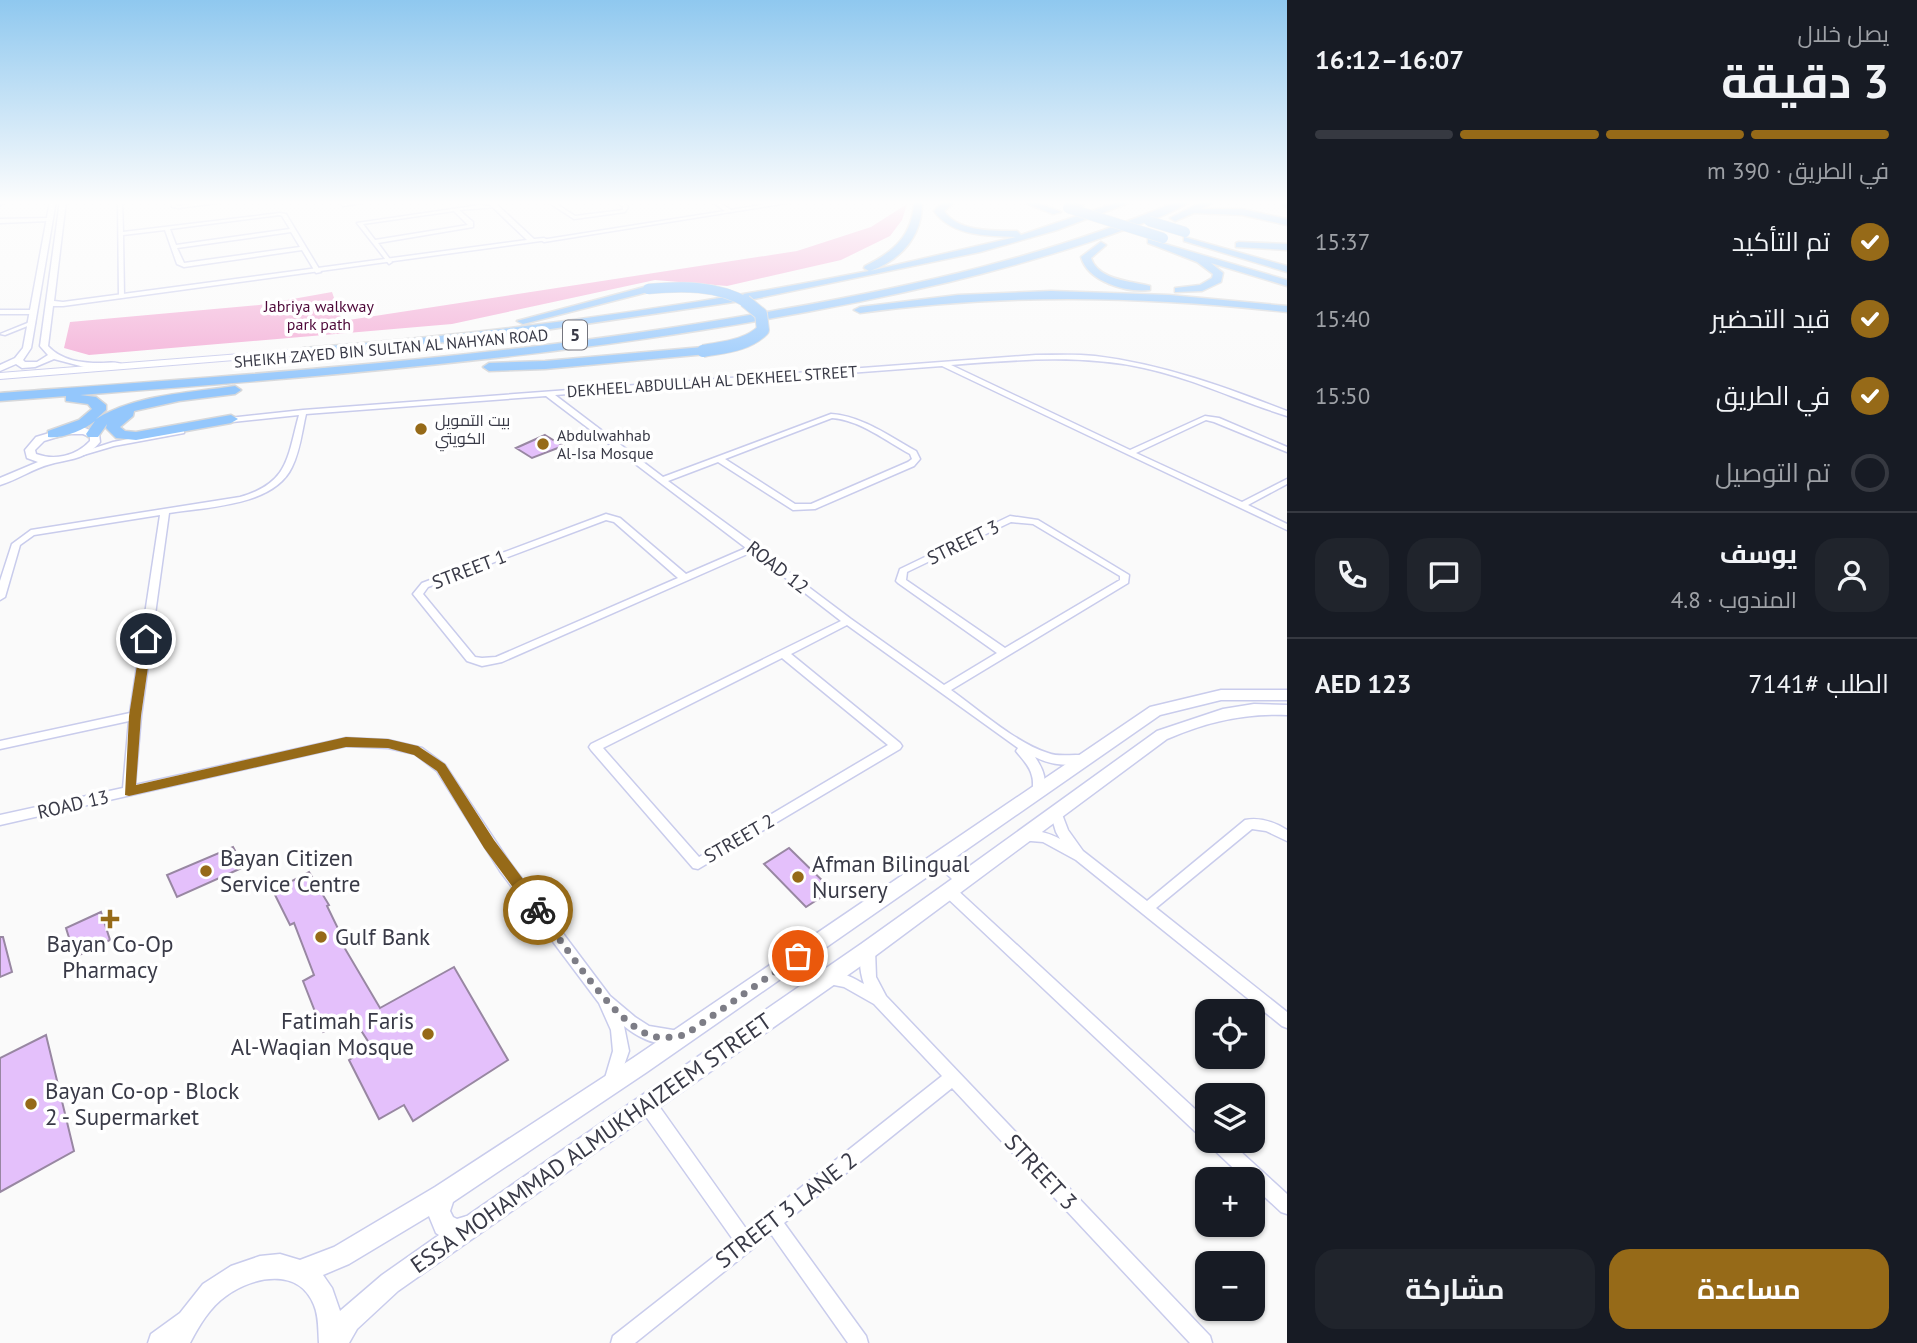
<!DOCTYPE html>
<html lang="ar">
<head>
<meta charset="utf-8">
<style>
  body { margin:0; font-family:"PT Sans",Cairo,sans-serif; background:#20242c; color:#f1f3f6; direction:rtl; height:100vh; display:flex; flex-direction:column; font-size:26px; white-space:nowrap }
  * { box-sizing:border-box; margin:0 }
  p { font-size:23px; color:#9ea1a6 }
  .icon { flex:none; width:38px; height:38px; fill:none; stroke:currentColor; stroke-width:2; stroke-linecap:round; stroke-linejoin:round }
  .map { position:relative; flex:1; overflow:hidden; direction:ltr }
  .panel { display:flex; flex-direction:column; background:#171b24; width:630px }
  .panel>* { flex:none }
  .buttons { position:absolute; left:1195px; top:999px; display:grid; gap:14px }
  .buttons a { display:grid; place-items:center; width:70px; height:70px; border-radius:14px; background:#171b24; box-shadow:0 2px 5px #0004; font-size:35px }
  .pin { position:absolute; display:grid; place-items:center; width:60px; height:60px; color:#fff; margin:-30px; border:4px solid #fff; border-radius:50%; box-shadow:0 2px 7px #0007 }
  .courier { position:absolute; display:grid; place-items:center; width:70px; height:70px; margin:-35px; border:5px solid #966a18; border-radius:50%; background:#fff; color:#222; box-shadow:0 2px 9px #0007 }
  .summary em { font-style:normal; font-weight:700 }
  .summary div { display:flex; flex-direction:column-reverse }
  .summary { display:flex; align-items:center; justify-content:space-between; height:119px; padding:0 28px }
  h1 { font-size:46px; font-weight:700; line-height:52px }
  .bar { display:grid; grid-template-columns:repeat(4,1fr); gap:10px 7px; align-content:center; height:84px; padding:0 28px }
  .bar i { height:9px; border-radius:5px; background:#363941 }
  .bar .active { background:#966a18 }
  .bar p { grid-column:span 4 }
  .line { display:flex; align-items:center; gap:18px; padding:0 28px; border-top:2px solid #363941 }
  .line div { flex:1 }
  .round { display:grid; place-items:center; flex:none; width:74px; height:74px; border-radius:21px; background:#20242c }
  ol { padding:0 28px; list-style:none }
  li { display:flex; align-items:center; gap:21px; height:77px }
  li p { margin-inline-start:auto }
  li .icon { padding:7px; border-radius:50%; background:#966a18; color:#fff; stroke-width:4 }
  li:last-child { color:#9ea1a6 }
  li i { width:38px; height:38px; border:4px solid #363941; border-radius:50% }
  .action { display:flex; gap:14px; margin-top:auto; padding:14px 28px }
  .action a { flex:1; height:80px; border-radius:21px; background:#966a18; color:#fff; font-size:28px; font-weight:700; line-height:80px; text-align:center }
  .action a+a { background:#20242c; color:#f1f3f6 }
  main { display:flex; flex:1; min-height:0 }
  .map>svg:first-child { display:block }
  .green { fill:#f3add6 }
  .building { fill:#e4c0fb; stroke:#9887a2; stroke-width:2 }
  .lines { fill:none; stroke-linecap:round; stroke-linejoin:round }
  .minor-casing { stroke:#c9ccec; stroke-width:3 }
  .tertiary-casing { stroke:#c9ccec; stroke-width:3 }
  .secondary-casing { stroke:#c9ccec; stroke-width:2 }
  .motorway-casing { stroke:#d7d8da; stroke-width:3 }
  .minor { fill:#fff; fill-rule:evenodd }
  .tertiary { fill:#fff; fill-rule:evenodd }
  .secondary { fill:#fff; fill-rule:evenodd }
  .motorway { fill:#94c7fc; fill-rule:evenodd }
  .motorway-bridge-far1-casing { stroke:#d7d8da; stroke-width:11; stroke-linecap:butt }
  .motorway-bridge-casing { stroke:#d7d8da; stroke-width:14; stroke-linecap:butt }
  .motorway-bridge-far1 { stroke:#94c7fc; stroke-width:10 }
  .motorway-bridge { stroke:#94c7fc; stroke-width:12 }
  .route { fill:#966a18 }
  .done { stroke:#7d7d86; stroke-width:7; stroke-dasharray:0 12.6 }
  .poi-dot { fill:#966a18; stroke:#fff; stroke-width:2.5 }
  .labels { text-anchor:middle; stroke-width:7; stroke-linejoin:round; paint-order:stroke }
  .far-park-label { font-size:16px; fill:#4f093a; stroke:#fff }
  .far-street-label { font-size:16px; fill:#393a47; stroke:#fff }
  .far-poi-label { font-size:16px; fill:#393a47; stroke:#fff; text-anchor:start }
  .shield { fill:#fff; stroke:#74757e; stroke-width:2 }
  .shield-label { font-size:18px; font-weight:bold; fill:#393a47 }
  .street-label { font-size:19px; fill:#393a47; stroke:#fff }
  .near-poi-label { font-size:23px; fill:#393a47; stroke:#fff; text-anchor:start }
  .near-street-label { font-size:23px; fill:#393a47; stroke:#fff }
</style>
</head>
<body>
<main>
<section class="panel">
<div class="summary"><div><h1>3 دقيقة</h1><p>يصل خلال</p></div><em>16:07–16:12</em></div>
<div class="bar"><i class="active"></i><i class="active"></i><i class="active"></i><i></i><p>في الطريق · 390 m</p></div>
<ol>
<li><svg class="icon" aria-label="check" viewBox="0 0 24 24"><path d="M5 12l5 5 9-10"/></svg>تم التأكيد<p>15:37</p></li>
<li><svg class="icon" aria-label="check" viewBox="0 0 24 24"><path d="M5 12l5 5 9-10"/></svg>قيد التحضير<p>15:40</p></li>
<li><svg class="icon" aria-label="check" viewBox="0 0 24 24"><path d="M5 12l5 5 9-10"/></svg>في الطريق<p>15:50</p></li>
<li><i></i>تم التوصيل</li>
</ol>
<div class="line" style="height:126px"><a class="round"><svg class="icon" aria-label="person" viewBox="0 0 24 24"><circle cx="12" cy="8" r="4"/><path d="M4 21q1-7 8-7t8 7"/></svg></a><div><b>يوسف</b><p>المندوب · 4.8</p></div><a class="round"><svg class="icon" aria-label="chat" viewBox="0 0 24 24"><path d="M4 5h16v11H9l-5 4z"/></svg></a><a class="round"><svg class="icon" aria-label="phone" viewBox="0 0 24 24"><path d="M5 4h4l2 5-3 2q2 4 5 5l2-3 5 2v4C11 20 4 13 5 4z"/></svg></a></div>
<div class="line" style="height:91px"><div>الطلب #7141</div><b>AED 123</b></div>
<div class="action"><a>مساعدة</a><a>مشاركة</a></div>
</section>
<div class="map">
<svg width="1287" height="1343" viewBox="0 0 1287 1343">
  <rect width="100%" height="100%" fill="#fafafa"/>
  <path class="green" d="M907,204L902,220L890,236L841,260L727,286L655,280L452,324L89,355L64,348L70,322L259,305L332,292L342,321L797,251L871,227Z"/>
  <path class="building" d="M545,435L563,446L532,458L516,448Z
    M233,847L244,867L177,897L167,875Z
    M789,848L832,890L806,907L764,864Z
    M309,872L329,905L327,906L346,945L344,947L380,1008L454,967L508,1060L413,1121L404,1105L379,1119L349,1060L371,1046L353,1018L323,1032L303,981L314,975L294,923L290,925L273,891Z
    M101,912L110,940L75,957L66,928Z
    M0,937H3L12,972L0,977Z
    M46,1035L74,1151L0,1192V1058Z"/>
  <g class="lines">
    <g class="minor-casing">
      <path id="minor" d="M0,201H3L0,206Z
        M118,201H122L123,232L280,213L286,214L321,272L316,273L302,250L184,267L177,264L165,230L123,235L124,297L119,298ZM280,215L282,216L290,229L176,245L170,229ZM291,232L300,247L184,263L177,248Z
        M171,201H175L176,205L179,206L214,201H232L179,208L172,207Z
        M339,201H344L345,203L375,201L343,206Z
        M500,201H520L518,202Z
        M546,201H552L575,216L623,210V207L615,201H621L628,207L625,212L574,219Z
        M711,201H717L731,210L785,201H799L544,242L541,240L725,211Z
        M480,205L497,207L459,210L473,222V227L378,243L392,262L389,264L357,223ZM454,211L468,225L375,240L363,224Z
        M51,218L49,221L0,223V219Z
        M0,310H33L36,312L33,314H0Z
        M30,322L35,323L5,335L0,334Z
        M1036,355C1056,355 1076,354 1095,356C1162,364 1225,387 1287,411V416C1239,401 1194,379 1144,368C1080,354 1016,360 951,365L1130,450L1205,416L1219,418L1287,447V452L1214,422L1206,420L1136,453L1242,502L1287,479V484L1248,505L1287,524V530L942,366L555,395L663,477L831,414C862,416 889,436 916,451L920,459L914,466L815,509L793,510L718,462L668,481L757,546L758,549L851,619L944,685L997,653L898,583L896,581L900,569L1010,516L1038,520L1129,575L1128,583L951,690C979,710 1016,743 1048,753C1061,758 1074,753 1086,756L1088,759L1086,762C1068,767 1051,765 1035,757C1043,769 1048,780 1042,793L1038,795L1034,793C1032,788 1034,782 1032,776C1030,766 1022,759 1016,751L1018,748L847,625L791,654L900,743L902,746L900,749L698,869L693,868L591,750L589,747L591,744L841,621L752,552L502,662L482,666L467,661L413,594L422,583L606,514L620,518L686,574L746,548L546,396L306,414C302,431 300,451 292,467C274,506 207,507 169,513L141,716L135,785L346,738L388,740L422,748L445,765L510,863L610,996L635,1017L649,1026L679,1031L681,1036L679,1041C660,1049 639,1038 624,1026L629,1051L618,1083L613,1086L608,1083L605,1078L613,1051L611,1030L599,1003L500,871L437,771L415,754L388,748L346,746L0,825V815L123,788L129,721L0,749V741L130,713L160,515L34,535L20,545L5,597L0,600V581L12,544L31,530L240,497C289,483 287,458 299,415L223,423H220V419L303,410ZM832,418C860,420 886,441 910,454L912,459L908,462L811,504H795L725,459ZM606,520L614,522L678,578L496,657L482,658L475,657L423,594L428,587ZM1011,522L1033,524L1120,576V580L1005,648L906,580L907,572ZM782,658L888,745L699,857L603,748Z
        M181,429H184V433L114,446L80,456L76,454L113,442Z
        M1056,807L1060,809L1068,830L1083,851L1147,901L1245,820C1260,817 1274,822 1287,830V841L1266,831L1252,829L1156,908L1287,1012V1028L1282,1026L1076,860L1043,842L1019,840L1017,836L1019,832C1034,829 1047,832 1060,839L1056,832L1050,812L1052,809Z
        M949,885L954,887L1208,1121V1140L1202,1138L944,895L942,891L944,887Z
        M868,944L873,946L875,950L876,977L886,996L1210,1336L1212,1343H1190L952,1088L784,1223L866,1336L868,1343H848L771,1234L635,1343H611L613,1336L734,1241L642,1111L640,1105L642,1099L648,1097L654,1099L747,1230L942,1076L874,1004L844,987L824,983L822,978L824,973C838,969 852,977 864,984C860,972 858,958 863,946Z
        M1209,1141H1229L1287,1194V1214L1281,1212L1253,1186V1180H1246L1211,1147Z"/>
    </g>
    <g class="tertiary-casing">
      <path id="tertiary" d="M50,201H56L31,348L23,360L25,362H37L48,355L40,346L60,201H66L54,301L63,302L527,240L486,201H493L534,239L544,238L548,240L63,306H53L48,346C62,361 82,363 101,363C109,363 116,361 123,365L121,367L88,368L54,359L35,367L22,368L16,364L0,371V365L15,358L23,348Z
        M66,428H85L99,434L100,442C86,459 71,459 51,464C34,468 17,480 0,485V478L38,462L27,458L25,450L36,437ZM67,434H83L90,437V441C76,456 55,461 36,454L35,450L44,441Z
        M1221,690H1287V700H1221L1160,715L953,859C955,866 961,868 967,868L1157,731L1223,709L1254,704L1287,705V715C1244,713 1207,722 1167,739L875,956L398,1291L357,1329L349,1343H319C318,1330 319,1317 314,1305C299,1267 253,1276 226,1296C210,1307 199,1326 190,1343H148L151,1334L180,1313L203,1284L231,1266L260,1256L280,1254L300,1260L334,1247L435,1187L633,1058L1150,707ZM940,868L952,879L861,944L467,1216L457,1219L453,1217L450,1211L453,1202L647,1072ZM429,1216L436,1233L439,1235L382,1275L340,1311L332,1288L323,1275L349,1264Z"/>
    </g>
    <g class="secondary-casing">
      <path id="secondary" d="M303,349L307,350V354L0,379V373Z"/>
    </g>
    <g class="motorway-casing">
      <path id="motorway" d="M914,201H922C923,236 901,260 870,271L1016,237C988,236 951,236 934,211L944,201H956L944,211C958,232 994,231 1017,231L1021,235L1121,201H1134L1057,230L980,252L754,299L497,337L303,356L297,352L303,348C493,334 682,308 869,271L864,268L865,266C894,252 913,235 914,201Z
        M1020,201H1034L1061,212L1053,214Z
        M1060,201H1074L1083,206L1079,209Z
        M1178,201H1191C1173,213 1149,221 1129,228C1070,250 1010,267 949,282C664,349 371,373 80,395L96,397L106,405V410L96,419C137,394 189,393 235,386L241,390L235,394L179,401L134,411L133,416L120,427L125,431L136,432L231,415L238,419L231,423L136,440L116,438L106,428L107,424L98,437H88L86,434L95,421C84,430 62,439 48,437V431L79,420L92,409L88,404L66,401V396L0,401V393C260,374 521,357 778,310C915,286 1050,256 1178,201Z
        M1204,201H1216L1201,209H1242L1287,219V225L1242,215L1194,213L1175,221L1170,218Z
        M1281,201H1287V207L1284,206Z
        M1184,237L1287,266V272L1184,241Z
        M1148,239L1287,280V286L1211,263L1223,273L1221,282L1202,291L1175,292V288L1200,285L1212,278L1213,274L1197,262L1148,243Z
        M1101,242L1106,245L1091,258C1098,280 1130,281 1150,286V290C1127,293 1088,282 1081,257Z
        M1239,242L1287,244V250L1236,247V243Z
        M648,286L653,289L652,291L523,324L517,321Z
        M1051,291L1169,295L1287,306V312C1140,296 1007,293 860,313L854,310L860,307L958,295Z
        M703,347L709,351L707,354L545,369L489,371L483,367L489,363L545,361Z"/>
    </g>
    <use href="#minor" class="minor"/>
    <use href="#tertiary" class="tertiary"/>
    <use href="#secondary" class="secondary"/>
    <use href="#motorway" class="motorway"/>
    <g class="motorway-bridge-far1-casing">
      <path id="motorway-bridge-far1" d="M1068,208L1163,238
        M1149,221L1185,232
        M648,289C682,286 717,285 748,303"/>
    </g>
    <g class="motorway-bridge-casing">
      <path id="motorway-bridge" d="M703,351C724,347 747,346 763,330L761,314L745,301"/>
    </g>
    <use href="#motorway-bridge-far1" class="motorway-bridge-far1"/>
    <use href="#motorway-bridge" class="motorway-bridge"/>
  </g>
  <linearGradient id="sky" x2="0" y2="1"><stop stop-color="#8fc8ef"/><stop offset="0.52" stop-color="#fdfdfd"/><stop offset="1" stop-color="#fdfdfd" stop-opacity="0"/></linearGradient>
  <rect width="1287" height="389" fill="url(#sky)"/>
  <path class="route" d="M146,636L152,639L141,716L136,785L346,737L388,739L418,746L445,764L494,840L543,906L545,910L543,915H533L484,848L437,771L414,755L388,748L346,747L129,796L125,795L129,716L141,639Z"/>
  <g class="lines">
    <path class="done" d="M538,910C564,943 610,1018 647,1034C659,1040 672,1037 685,1035L798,956"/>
  </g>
  <g class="poi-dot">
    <circle cx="421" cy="429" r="7"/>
    <circle cx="543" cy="444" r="7"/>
    <circle cx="206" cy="871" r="7"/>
    <circle cx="798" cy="877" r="7"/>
    <path d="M106.5 908.5h7v7h7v7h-7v7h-7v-7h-7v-7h7z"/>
    <circle cx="321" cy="937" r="7"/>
    <circle cx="428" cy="1034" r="7"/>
    <circle cx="31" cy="1104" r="7"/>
  </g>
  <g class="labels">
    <g class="far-park-label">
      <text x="319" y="312">Jabriya walkway<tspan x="319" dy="18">park path</tspan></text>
    </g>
    <g class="far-street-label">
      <text transform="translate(391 348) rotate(-5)" y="6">SHEIKH ZAYED BIN SULTAN AL NAHYAN ROAD</text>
      <text transform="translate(712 381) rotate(-4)" y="6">DEKHEEL ABDULLAH AL DEKHEEL STREET</text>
    </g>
    <g class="far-poi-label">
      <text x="435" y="426">بيت التمويل<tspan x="435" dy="18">الكويتي</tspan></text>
      <text x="557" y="441">Abdulwahhab<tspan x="557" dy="18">Al-Isa Mosque</tspan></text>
    </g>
    <rect class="shield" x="563" y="320.5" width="24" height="29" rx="5"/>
    <g class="shield-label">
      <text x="575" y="341">5</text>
    </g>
    <g class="street-label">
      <text transform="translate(963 542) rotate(-26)" y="7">STREET 3</text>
      <text transform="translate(778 567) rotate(38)" y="7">ROAD 12</text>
      <text transform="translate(469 569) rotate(-21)" y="7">STREET 1</text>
      <text transform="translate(73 804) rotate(-13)" y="7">ROAD 13</text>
      <text transform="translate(739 838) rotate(-30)" y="7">STREET 2</text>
    </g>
    <g class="near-poi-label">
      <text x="220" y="866">Bayan Citizen<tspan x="220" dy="26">Service Centre</tspan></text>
      <text x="812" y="872">Afman Bilingual<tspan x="812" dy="26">Nursery</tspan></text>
      <text x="335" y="945">Gulf Bank</text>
      <text x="110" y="952" text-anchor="middle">Bayan Co-Op<tspan x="110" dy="26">Pharmacy</tspan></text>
      <text x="414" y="1029" text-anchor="end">Fatimah Faris<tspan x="414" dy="26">Al-Waqian Mosque</tspan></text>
      <text x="45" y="1099">Bayan Co-op - Block<tspan x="45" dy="26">2 - Supermarket</tspan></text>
    </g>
    <g class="near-street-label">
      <text transform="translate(591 1143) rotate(-35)" y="8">ESSA MOHAMMAD ALMUKHAIZEEM STREET</text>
      <text transform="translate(1041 1172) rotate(47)" y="8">STREET 3</text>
      <text transform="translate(786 1210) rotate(-38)" y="8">STREET 3 LANE 2</text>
    </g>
  </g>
</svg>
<div class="buttons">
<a><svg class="icon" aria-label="locate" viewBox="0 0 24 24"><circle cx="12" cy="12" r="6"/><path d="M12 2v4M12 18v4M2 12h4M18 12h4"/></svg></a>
<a><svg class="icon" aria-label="layers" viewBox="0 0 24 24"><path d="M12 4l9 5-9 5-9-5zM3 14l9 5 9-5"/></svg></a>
<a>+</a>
<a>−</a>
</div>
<div class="pin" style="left:798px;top:956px;background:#ea580c"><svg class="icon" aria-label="bag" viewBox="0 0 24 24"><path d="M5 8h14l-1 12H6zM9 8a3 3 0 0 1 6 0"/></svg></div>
<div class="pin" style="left:146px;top:639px;background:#1f2937"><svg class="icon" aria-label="home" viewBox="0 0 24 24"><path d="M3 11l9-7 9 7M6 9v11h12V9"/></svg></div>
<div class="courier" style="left:538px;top:910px"><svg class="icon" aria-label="bike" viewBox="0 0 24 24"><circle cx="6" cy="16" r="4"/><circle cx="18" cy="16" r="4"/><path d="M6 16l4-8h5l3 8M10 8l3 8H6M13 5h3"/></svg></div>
</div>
</main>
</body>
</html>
